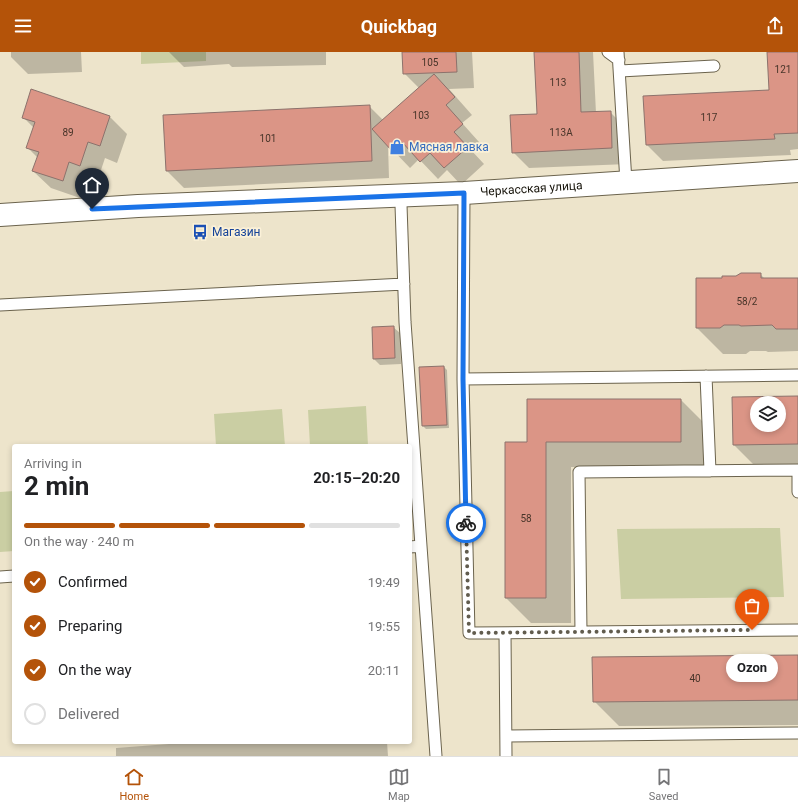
<!DOCTYPE html>
<html lang="en">
<head>
<meta charset="utf-8">
<style>
  body { margin:0; font-family:Roboto,sans-serif; background:#f6f6f6; color:#202124; height:100vh; display:flex; flex-direction:column; font-size:15px; white-space:nowrap }
  * { box-sizing:border-box; margin:0 }
  p { font-size:13px; color:#757577 }
  .icon { flex:none; width:22px; height:22px; fill:none; stroke:currentColor; stroke-width:2; stroke-linecap:round; stroke-linejoin:round }
  .map { position:relative; flex:1; overflow:hidden }
  .sheet { position:absolute; left:12px; top:392px; width:400px; height:300px; display:flex; flex-direction:column; background:#fff; border-radius:4px; box-shadow:0 2px 6px #0003 }
  .sheet>* { flex:none }
  .buttons { position:absolute; left:750px; top:344px; display:grid; gap:8px }
  .buttons a { display:grid; place-items:center; width:36px; height:36px; border-radius:50%; background:#fff; box-shadow:0 2px 6px #0003; font-size:20px }
  .pin { position:absolute; display:grid; place-items:center; width:34px; height:34px; color:#fff; margin:-41px -17px; border-radius:50% 50% 50% 0; rotate:-45deg; box-shadow:0 0 4px #0007 }
  .pin .icon { rotate:45deg }
  .courier { position:absolute; display:grid; place-items:center; width:40px; height:40px; margin:-20px; border:3px solid #1a73e8; border-radius:50%; background:#fff; color:#222; box-shadow:0 1px 5px #0007 }
  .bubble { position:absolute; height:28px; border-radius:14px; background:#fff; box-shadow:0 2px 6px #0003; font-size:13px; font-weight:700; line-height:28px; text-align:center }
  .head em { font-style:normal; font-weight:700 }
  .head div { display:flex; flex-direction:column-reverse }
  .head { display:flex; align-items:center; justify-content:space-between; height:68px; padding:0 12px }
  h1 { font-size:26px; font-weight:700; line-height:30px }
  .bar { display:grid; grid-template-columns:repeat(4,1fr); gap:6px 4px; align-content:center; height:48px; padding:0 12px }
  .bar i { height:5px; border-radius:3px; background:#e0e0e0 }
  .bar .on { background:#b45309 }
  .bar p { grid-column:span 4 }
  ol { padding:0 12px; list-style:none }
  li { display:flex; align-items:center; gap:12px; height:44px }
  li p { margin-inline-start:auto }
  li .icon { padding:4px; border-radius:50%; background:#b45309; color:#fff; stroke-width:4 }
  li:last-child { color:#757577 }
  li i { width:22px; height:22px; border:2px solid #e0e0e0; border-radius:50% }
  header { display:flex; justify-content:space-between; align-items:center; height:52px; padding:0 12px; background:#b45309; color:#fff; font-size:18px; font-weight:700 }
  .dock { display:flex; justify-content:space-around; align-items:center; height:56px; border-top:1px solid #e0e0e0; background:#fff; font-size:11px; color:#757577 }
  .dock a { display:grid; justify-items:center; gap:2px }
  .dock .on { color:#b45309 }
  .map>svg:first-child { display:block }
  .green { fill:#cacea3 }
  .shadow { fill:#0003; fill-rule:evenodd }
  .building { fill:#db9586; stroke:#8c726c; fill-rule:evenodd }
  .lines { fill:none; stroke-linecap:round; stroke-linejoin:round }
  .service-casing { stroke:#6b634d; stroke-width:13 }
  .minor-casing { stroke:#6b634d; stroke-width:24 }
  .service { stroke:#fff; stroke-width:11 }
  .minor { stroke:#fff; stroke-width:22 }
  .done { stroke:#615c4e; stroke-width:4; stroke-dasharray:0 7.2 }
  .route { stroke:#1a73e8; stroke-width:5 }
  .labels { text-anchor:middle; stroke-width:3.5; stroke-linejoin:round; paint-order:stroke }
  .number-label { font-size:10px; fill:#473429 }
  .shop-label { font-size:12px; fill:#366cbe; stroke:#fbf1d8; text-anchor:start }
  .street-label { font-size:12px; fill:#16130a; stroke:#fbf1d8 }
  .transit-label { font-size:12px; fill:#164399; stroke:#fbf1d8; text-anchor:start }
</style>
</head>
<body>
<header><svg class="icon" aria-label="menu" viewBox="0 0 24 24"><path d="M4 6h16M4 12h16M4 18h16"/></svg>Quickbag<svg class="icon" aria-label="share" viewBox="0 0 24 24"><path d="M12 15V3M7 8l5-5 5 5M5 13v7h14v-7"/></svg></header>
<div class="map">
<svg width="798" height="704" viewBox="0 0 798 704">
  <rect width="100%" height="100%" fill="#ede4cb"/>
  <path class="green" d="M141,0H206V9L141,12Z
    M366,354L368,394H310L308,358Z
    M282,357L285,394H216L214,362Z
    M14,439V499L0,500V440Z
    M780,476L784,545L621,547L617,477Z"/>
  <path class="shadow" d="M11,0H81L82,20L28,22L11,5Z
    M169,0H326V13L232,15L229,12L184,15Z
    M403,0H472L474,36L449,37L472,63L462,71L479,90L471,98L484,112L461,133L447,118L438,127L419,107L410,116L388,93L389,126L184,136L167,119L369,54L383,68L419,36L404,21Z
    M535,0H593L596,61L610,60L626,76L628,112L529,116L513,100L538,63Z
    M768,0H798V97L790,98L791,103L663,109L647,93L770,39Z
    M32,39L110,65L127,82L117,111L105,106L97,130L87,127L80,146L51,136L33,119L38,106L27,95L34,76L23,65Z
    M760,222L765,227H798V299L768,300L766,299H750L746,302H723L697,276L723,227Z
    M393,275L400,281L401,312L380,313L374,307Z
    M444,315L447,318L449,376L426,377L423,374L420,316Z
    M798,345V417L759,418L734,393L733,346ZM757,351H779V373H757Z
    M681,348L706,373V415H571V571H531L506,546L528,391Z
    M798,604V673L619,674L594,649Z
    M195,690H387L388,704H116V696Z"/>
  <path class="building" d="M402,0H456L457,20L403,22Z
    M534,0H579L581,60L611,59L612,96L512,101L510,63L537,62Z
    M767,0H798V81L774,82L775,87L646,93L643,44L769,38Z
    M434,22L455,45L446,53L463,72L454,80L468,95L444,116L430,101L420,110L402,90L392,99L372,77Z
    M31,37L110,64L100,94L88,90L80,114L69,110L63,129L32,119L39,100L26,96L35,70L22,66Z
    M370,53L372,109L166,119L163,63Z
    M741,221H761V226H798V277H776L772,273L741,274L739,273H724L720,276H696V226H722V224H736Z
    M394,274L395,306L373,307L372,275Z
    M444,314L447,373L422,374L419,315Z
    M798,344V392L733,393L732,345ZM757,351H779V373H757Z
    M527,347H681V390H546V546H505V390H527Z
    M798,603V648L593,650L592,605Z"/>
  <g class="lines">
    <g class="service-casing">
      <path id="service" d="M608,0L619,8
        M618,0L626,130
        M620,19L714,14
        M464,141L463,327L469,581L798,578
        M401,153L405,270L436,704
        M0,253L404,232
        M706,324L710,419
        M463,327L798,323
        M410,495L421,494
        M0,525L14,524
        M581,580L579,420L798,418V440
        M505,581L506,704
        M506,684L798,681"/>
    </g>
    <g class="minor-casing">
      <g id="minor">
        <path id="s1" d="M0,163L138,154L464,141L798,119"/>
      </g>
    </g>
    <use href="#service" class="service"/>
    <use href="#minor" class="minor"/>
  </g>
  <g class="lines">
    <path class="done" d="M466,471L469,581L752,578"/>
    <path class="route" d="M92,157L464,141L463,327L466,471"/>
  </g>
  <defs>
    <g id="shop-bare" transform="scale(1.2)"><path d="M-5-2.5h2.3a2.7 3.5 0 0 1 5.4 0H5L5.5 6h-11ZM-1.5-2.5h3a1.5 2.3 0 0 0-3 0Z" fill="#3f7fe0" stroke="#fbf1d8" stroke-width="2.5" paint-order="stroke"/></g>
    <g id="bus-bare" transform="scale(1.2)"><path d="M-5-6H5V4H4V6H2V4H-2V6H-4V4H-5ZM-3.5-4V0h7V-4ZM-3.5 1.2v1.5H-2V1.2ZM2 1.2v1.5H3.5V1.2Z" fill="#1a4fb4" stroke="#fbf1d8" stroke-width="2.5" paint-order="stroke"/></g>
  </defs>
  <g fill-rule="evenodd">
    <use href="#shop-bare" x="397" y="95"/>
    <use href="#bus-bare" x="200" y="180"/>
  </g>
  <g class="labels">
    <g class="number-label">
      <text x="430" y="14">105</text>
      <text x="783" y="21">121</text>
      <text x="558" y="34">113</text>
      <text x="421" y="67">103</text>
      <text x="709" y="69">117</text>
      <text x="68" y="84">89</text>
      <text x="561" y="84">113А</text>
      <text x="268" y="90">101</text>
      <text x="747" y="253">58/2</text>
      <text x="526" y="470">58</text>
      <text x="695" y="630">40</text>
    </g>
    <g class="shop-label">
      <text x="409" y="99">Мясная лавка</text>
    </g>
    <g class="street-label">
      <text dy="4" stroke="none"><textPath href="#s1" startOffset="532">Черкасская улица</textPath></text>
    </g>
    <g class="transit-label">
      <text x="212" y="184">Магазин</text>
    </g>
  </g>
</svg>
<div class="buttons">
<a><svg class="icon" aria-label="layers" viewBox="0 0 24 24"><path d="M12 4l9 5-9 5-9-5zM3 14l9 5 9-5"/></svg></a>
</div>
<div class="pin" style="left:752px;top:578px;background:#ea580c"><svg class="icon" aria-label="bag" viewBox="0 0 24 24"><path d="M5 8h14l-1 12H6zM9 8a3 3 0 0 1 6 0"/></svg></div>
<div class="pin" style="left:92px;top:157px;background:#1f2937"><svg class="icon" aria-label="home" viewBox="0 0 24 24"><path d="M3 11l9-7 9 7M6 9v11h12V9"/></svg></div>
<div class="courier" style="left:466px;top:471px"><svg class="icon" aria-label="bike" viewBox="0 0 24 24"><circle cx="6" cy="16" r="4"/><circle cx="18" cy="16" r="4"/><path d="M6 16l4-8h5l3 8M10 8l3 8H6M13 5h3"/></svg></div>
<div class="bubble" style="left:726px;top:602px;width:52px">Ozon</div>
<section class="sheet">
<div class="head"><div><h1>2 min</h1><p>Arriving in</p></div><em>20:15–20:20</em></div>
<div class="bar"><i class="on"></i><i class="on"></i><i class="on"></i><i></i><p>On the way · 240 m</p></div>
<ol>
<li><svg class="icon" aria-label="check" viewBox="0 0 24 24"><path d="M5 12l5 5 9-10"/></svg>Confirmed<p>19:49</p></li>
<li><svg class="icon" aria-label="check" viewBox="0 0 24 24"><path d="M5 12l5 5 9-10"/></svg>Preparing<p>19:55</p></li>
<li><svg class="icon" aria-label="check" viewBox="0 0 24 24"><path d="M5 12l5 5 9-10"/></svg>On the way<p>20:11</p></li>
<li><i></i>Delivered</li>
</ol>
</section>
</div>
<nav class="dock">
<a class="on"><svg class="icon" aria-label="home" viewBox="0 0 24 24"><path d="M3 11l9-7 9 7M6 9v11h12V9"/></svg>Home</a>
<a><svg class="icon" aria-label="map" viewBox="0 0 24 24"><path d="M3 6l6-2 6 2 6-2v14l-6 2-6-2-6 2zM9 4v14M15 6v14"/></svg>Map</a>
<a><svg class="icon" aria-label="saved" viewBox="0 0 24 24"><path d="M7 4h10v16l-5-4-5 4z"/></svg>Saved</a>
</nav>
</body>
</html>
